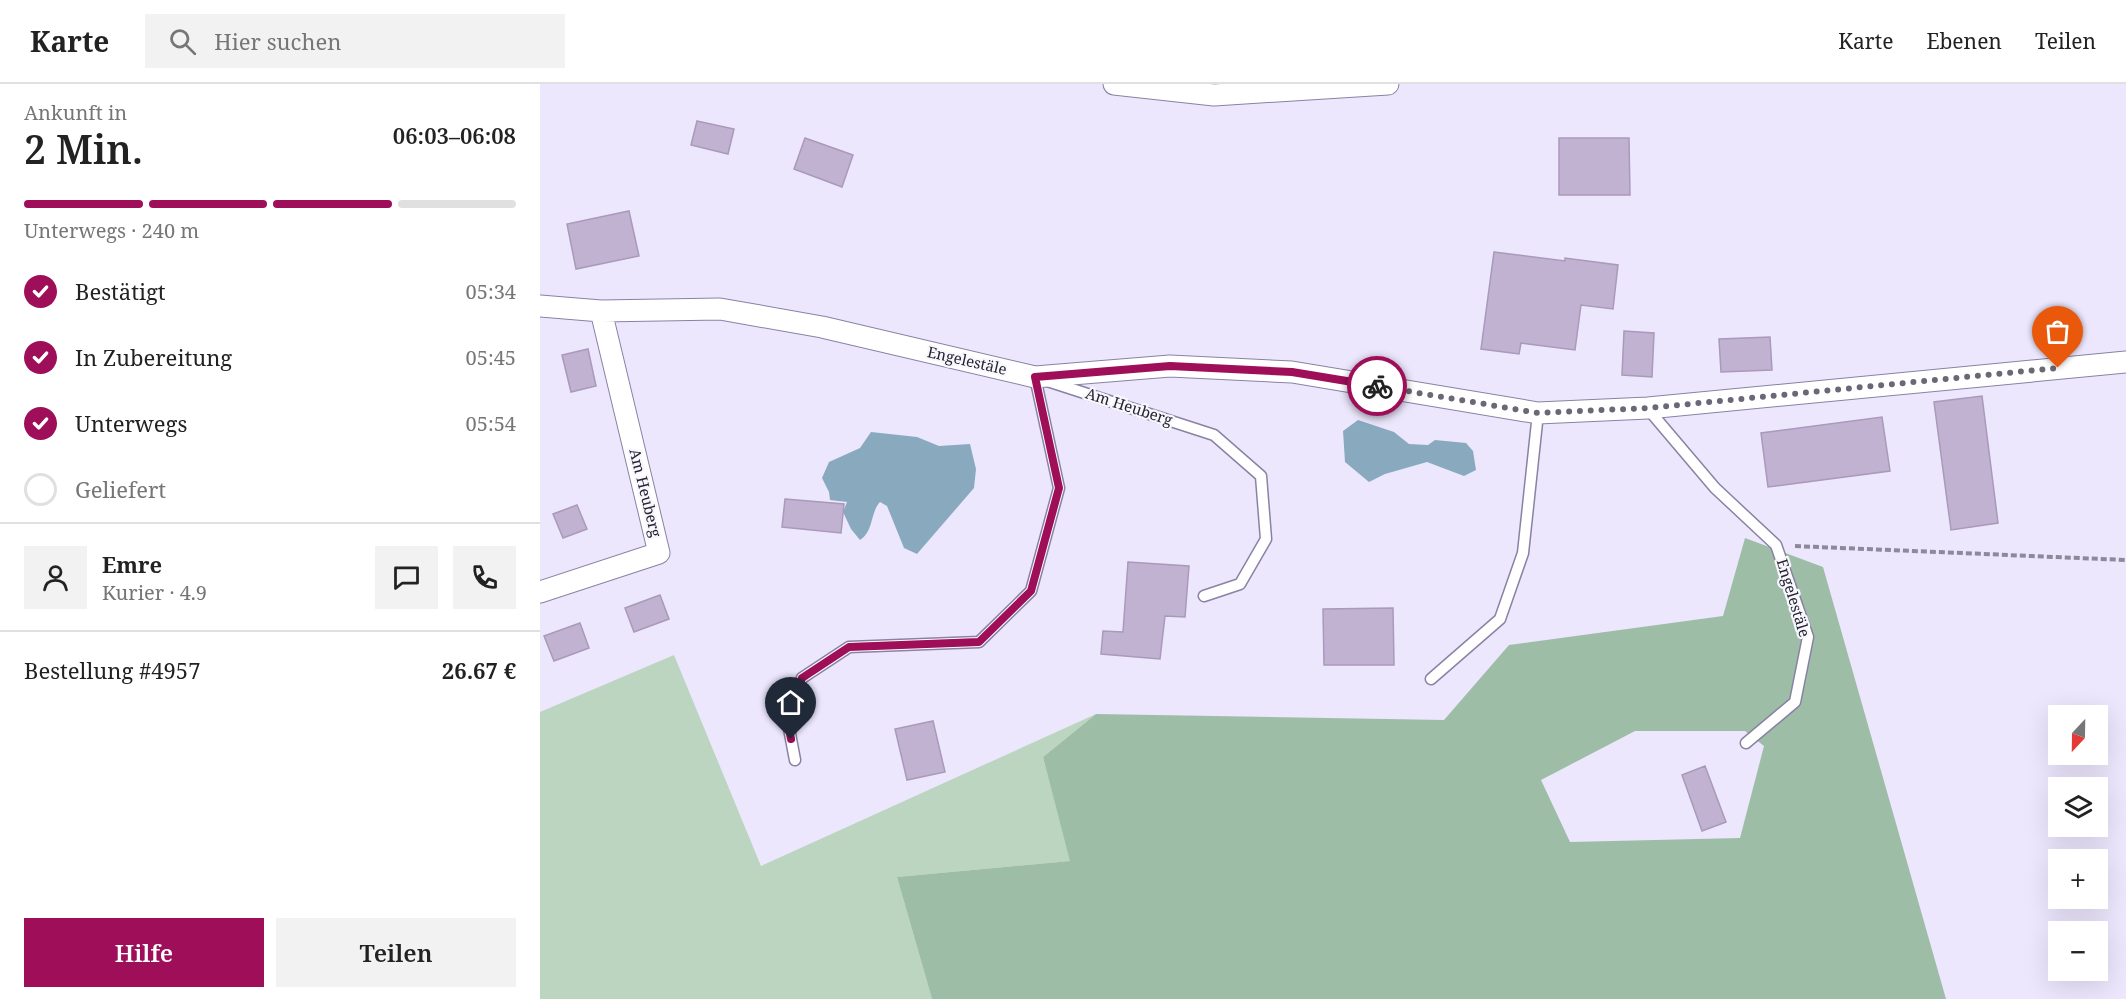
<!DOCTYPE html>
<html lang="de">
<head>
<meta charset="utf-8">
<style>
  body { margin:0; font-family:"Noto Serif",serif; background:#f2f2f2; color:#222; height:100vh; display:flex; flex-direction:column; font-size:22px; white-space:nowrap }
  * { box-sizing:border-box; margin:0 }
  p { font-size:20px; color:#767676 }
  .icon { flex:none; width:33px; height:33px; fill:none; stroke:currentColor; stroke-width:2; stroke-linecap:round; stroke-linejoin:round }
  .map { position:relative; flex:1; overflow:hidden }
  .sheet { display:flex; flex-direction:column; background:#fff; width:540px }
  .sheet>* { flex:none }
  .needle { width:39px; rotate:202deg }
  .buttons { position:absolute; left:1508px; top:621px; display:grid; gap:12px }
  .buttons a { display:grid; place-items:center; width:60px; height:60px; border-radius:0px; background:#fff; box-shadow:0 6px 24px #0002; font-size:30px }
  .pin { position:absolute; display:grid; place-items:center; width:51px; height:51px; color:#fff; margin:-62px -26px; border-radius:50% 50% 50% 0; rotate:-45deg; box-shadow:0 0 6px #0007 }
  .pin .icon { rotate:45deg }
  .courier { position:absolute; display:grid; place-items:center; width:60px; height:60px; margin:-30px; border:4px solid #9e0e59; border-radius:50%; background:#fff; color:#222; box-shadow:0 2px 8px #0007 }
  .head em { font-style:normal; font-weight:600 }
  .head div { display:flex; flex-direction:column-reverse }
  .head { display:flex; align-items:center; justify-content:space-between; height:102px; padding:0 24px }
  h1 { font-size:39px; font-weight:600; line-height:45px }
  .bar { display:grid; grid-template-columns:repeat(4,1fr); gap:9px 6px; align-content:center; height:72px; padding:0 24px }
  .bar i { height:8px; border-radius:4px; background:#e0e0e0 }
  .bar .active { background:#9e0e59 }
  .bar p { grid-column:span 4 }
  .line { display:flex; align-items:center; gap:15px; padding:0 24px; border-top:2px solid #e0e0e0 }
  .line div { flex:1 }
  .round { display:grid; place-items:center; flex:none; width:63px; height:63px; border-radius:0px; background:#f2f2f2 }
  ol { padding:0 24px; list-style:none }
  li { display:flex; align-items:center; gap:18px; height:66px }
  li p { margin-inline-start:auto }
  li .icon { padding:6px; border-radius:50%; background:#9e0e59; color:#fff; stroke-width:4 }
  li:last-child { color:#767676 }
  li i { width:33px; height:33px; border:3px solid #e0e0e0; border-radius:50% }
  .button { display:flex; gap:12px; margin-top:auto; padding:12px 24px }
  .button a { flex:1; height:69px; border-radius:0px; background:#9e0e59; color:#fff; font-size:24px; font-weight:600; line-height:69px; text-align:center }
  .button a+a { background:#f2f2f2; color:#222 }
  header { display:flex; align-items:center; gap:36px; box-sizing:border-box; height:84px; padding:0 30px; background:#fff; border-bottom:2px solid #e0e0e0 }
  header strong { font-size:28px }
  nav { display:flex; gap:33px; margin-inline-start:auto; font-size:21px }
  .search { width:420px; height:54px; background:#f2f2f2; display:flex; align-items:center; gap:15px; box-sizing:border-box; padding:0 21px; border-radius:0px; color:#767676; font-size:22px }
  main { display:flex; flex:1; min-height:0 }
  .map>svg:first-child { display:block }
  .green { fill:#bbd5c1 }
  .forest { fill:#9ebda6; fill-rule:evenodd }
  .water { fill:#89aabe }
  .building { fill:#c1b2d2; stroke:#a999ba; stroke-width:1.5 }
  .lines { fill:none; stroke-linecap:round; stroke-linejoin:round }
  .service-casing { stroke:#8982a3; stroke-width:13 }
  .minor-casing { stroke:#8982a3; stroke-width:23 }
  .path { stroke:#8d899a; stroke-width:4; stroke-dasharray:6 3; stroke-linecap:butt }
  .service { stroke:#fff; stroke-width:10 }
  .minor { stroke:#fff; stroke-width:21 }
  .done { stroke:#6b6777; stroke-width:6; stroke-dasharray:0 10.8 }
  .route { stroke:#9e0e59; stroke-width:8 }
  .labels { text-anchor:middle; stroke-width:4.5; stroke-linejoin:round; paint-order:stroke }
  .street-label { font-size:15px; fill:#25222f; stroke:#f8f7fe }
</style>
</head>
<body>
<header>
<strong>Karte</strong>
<div class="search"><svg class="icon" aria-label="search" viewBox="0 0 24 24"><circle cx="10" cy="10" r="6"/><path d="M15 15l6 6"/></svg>Hier suchen</div>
<nav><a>Karte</a><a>Ebenen</a><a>Teilen</a></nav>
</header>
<main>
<section class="sheet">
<div class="head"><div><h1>2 Min.</h1><p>Ankunft in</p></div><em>06:03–06:08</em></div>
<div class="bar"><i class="active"></i><i class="active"></i><i class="active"></i><i></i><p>Unterwegs · 240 m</p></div>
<ol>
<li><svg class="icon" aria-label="check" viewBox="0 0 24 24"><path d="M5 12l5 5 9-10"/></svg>Bestätigt<p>05:34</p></li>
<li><svg class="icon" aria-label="check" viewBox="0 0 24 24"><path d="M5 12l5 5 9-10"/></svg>In Zubereitung<p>05:45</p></li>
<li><svg class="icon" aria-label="check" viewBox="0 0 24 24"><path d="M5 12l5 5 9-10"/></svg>Unterwegs<p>05:54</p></li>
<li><i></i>Geliefert</li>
</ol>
<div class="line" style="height:108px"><a class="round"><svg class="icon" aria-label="person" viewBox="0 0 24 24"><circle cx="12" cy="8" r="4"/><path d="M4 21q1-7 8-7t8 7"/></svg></a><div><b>Emre</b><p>Kurier · 4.9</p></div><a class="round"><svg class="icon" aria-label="chat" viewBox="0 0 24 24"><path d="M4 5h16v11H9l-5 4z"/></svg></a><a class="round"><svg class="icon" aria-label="phone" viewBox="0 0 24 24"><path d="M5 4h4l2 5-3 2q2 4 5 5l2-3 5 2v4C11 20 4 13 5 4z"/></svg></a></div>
<div class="line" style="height:78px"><div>Bestellung #4957</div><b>26.67 €</b></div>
<div class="button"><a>Hilfe</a><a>Teilen</a></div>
</section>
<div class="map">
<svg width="1586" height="915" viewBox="0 0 1586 915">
  <rect width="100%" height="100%" fill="#ece7fd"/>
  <path class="green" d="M134,571L221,782L556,630L503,673L531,777L357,793L392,915H0V628Z"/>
  <path class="forest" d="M1205,454L1283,483L1406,915H392L357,793L530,777L503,673L556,630L904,636L969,561L1183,532ZM1095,647H1205L1224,662L1200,754L1030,758L1001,696Z"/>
  <path class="water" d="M818,336L854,348L869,360L888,361L895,356L926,359L933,367L936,386L924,392L887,378L845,390L829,398L805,378L803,347Z
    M331,348L377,353L399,362L430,360L436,385L434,404L377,470L364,464L347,422L340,418C330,429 334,447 320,456L311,445L303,428L307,418L290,416L289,408L282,394L289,378L320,364Z"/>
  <path class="building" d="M157,37L194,45L188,70L151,61Z
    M265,54L313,71L302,103L254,85Z
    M1019,54H1089L1090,111H1019Z
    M89,127L99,172L36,185L27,140Z
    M954,168L1025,177V174L1078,181L1073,225L1041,221L1035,266L981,259L979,270L941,265Z
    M1084,247L1114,249L1112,293L1082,291Z
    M1230,253L1232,286L1181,288L1179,255Z
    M48,265L56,302L31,308L22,271Z
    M1442,312L1458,439L1411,446L1394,318Z
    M1342,333L1350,387L1228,403L1221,349Z
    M245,415L304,420L301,449L242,443Z
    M37,421L47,445L23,454L13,430Z
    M588,478L649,482L645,533L625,532L620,575L561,570L563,547L583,548Z
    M120,511L129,535L94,548L85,524Z
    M853,524L854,581H784L783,525Z
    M40,539L49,564L14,577L4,552Z
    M393,637L405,688L367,696L355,645Z
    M1165,682L1186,738L1162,747L1142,691Z"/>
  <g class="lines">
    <g class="service-casing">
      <path id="service" d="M1108,325L1175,404L1236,461L1268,553L1255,618L1206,659
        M891,595L960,535L983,469L998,329
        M255,676L247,634L262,594L309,563L439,558L491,507L519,404L495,293L674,351L721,392L726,455L700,500L664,512"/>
    </g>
    <g class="minor-casing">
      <path id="minor" d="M574,0L674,11L848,0
        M0,222L61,227L180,225L282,243L495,293L630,282L752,288L998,329L1108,324L1586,278
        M0,508L119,469L61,227"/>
    </g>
    <path class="path" d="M1255,462L1586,476"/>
    <use href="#service" class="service"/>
    <use href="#minor" class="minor"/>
  </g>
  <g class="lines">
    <path class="done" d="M837,302L998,329L1108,324L1518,284"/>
    <path class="route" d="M251,655L247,634L262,594L309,563L439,558L491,507L519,404L495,293L630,282L752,288L837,302"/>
  </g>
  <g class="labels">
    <g class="street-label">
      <text transform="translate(427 277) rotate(13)" y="5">Engelestäle</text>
      <text transform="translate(589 323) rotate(18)" y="5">Am Heuberg</text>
      <text transform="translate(105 409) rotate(76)" y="5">Am Heuberg</text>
      <text transform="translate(1253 514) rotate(73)" y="5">Engelestäle</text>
    </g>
  </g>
</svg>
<div class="buttons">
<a><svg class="needle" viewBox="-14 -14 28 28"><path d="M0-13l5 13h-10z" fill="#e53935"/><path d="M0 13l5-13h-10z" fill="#767676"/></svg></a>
<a><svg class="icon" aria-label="layers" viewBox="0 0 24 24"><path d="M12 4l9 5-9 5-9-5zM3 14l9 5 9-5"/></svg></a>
<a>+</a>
<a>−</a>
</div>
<div class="pin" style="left:1518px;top:284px;background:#ea580c"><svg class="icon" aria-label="bag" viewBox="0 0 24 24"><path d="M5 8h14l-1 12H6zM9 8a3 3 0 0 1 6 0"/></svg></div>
<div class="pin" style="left:251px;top:655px;background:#1f2937"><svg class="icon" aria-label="home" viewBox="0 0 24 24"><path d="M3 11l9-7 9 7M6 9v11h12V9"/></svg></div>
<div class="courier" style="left:837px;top:302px"><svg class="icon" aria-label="bike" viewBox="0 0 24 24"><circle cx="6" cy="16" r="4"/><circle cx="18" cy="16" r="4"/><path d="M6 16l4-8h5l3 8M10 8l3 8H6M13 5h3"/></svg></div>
</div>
</main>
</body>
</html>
